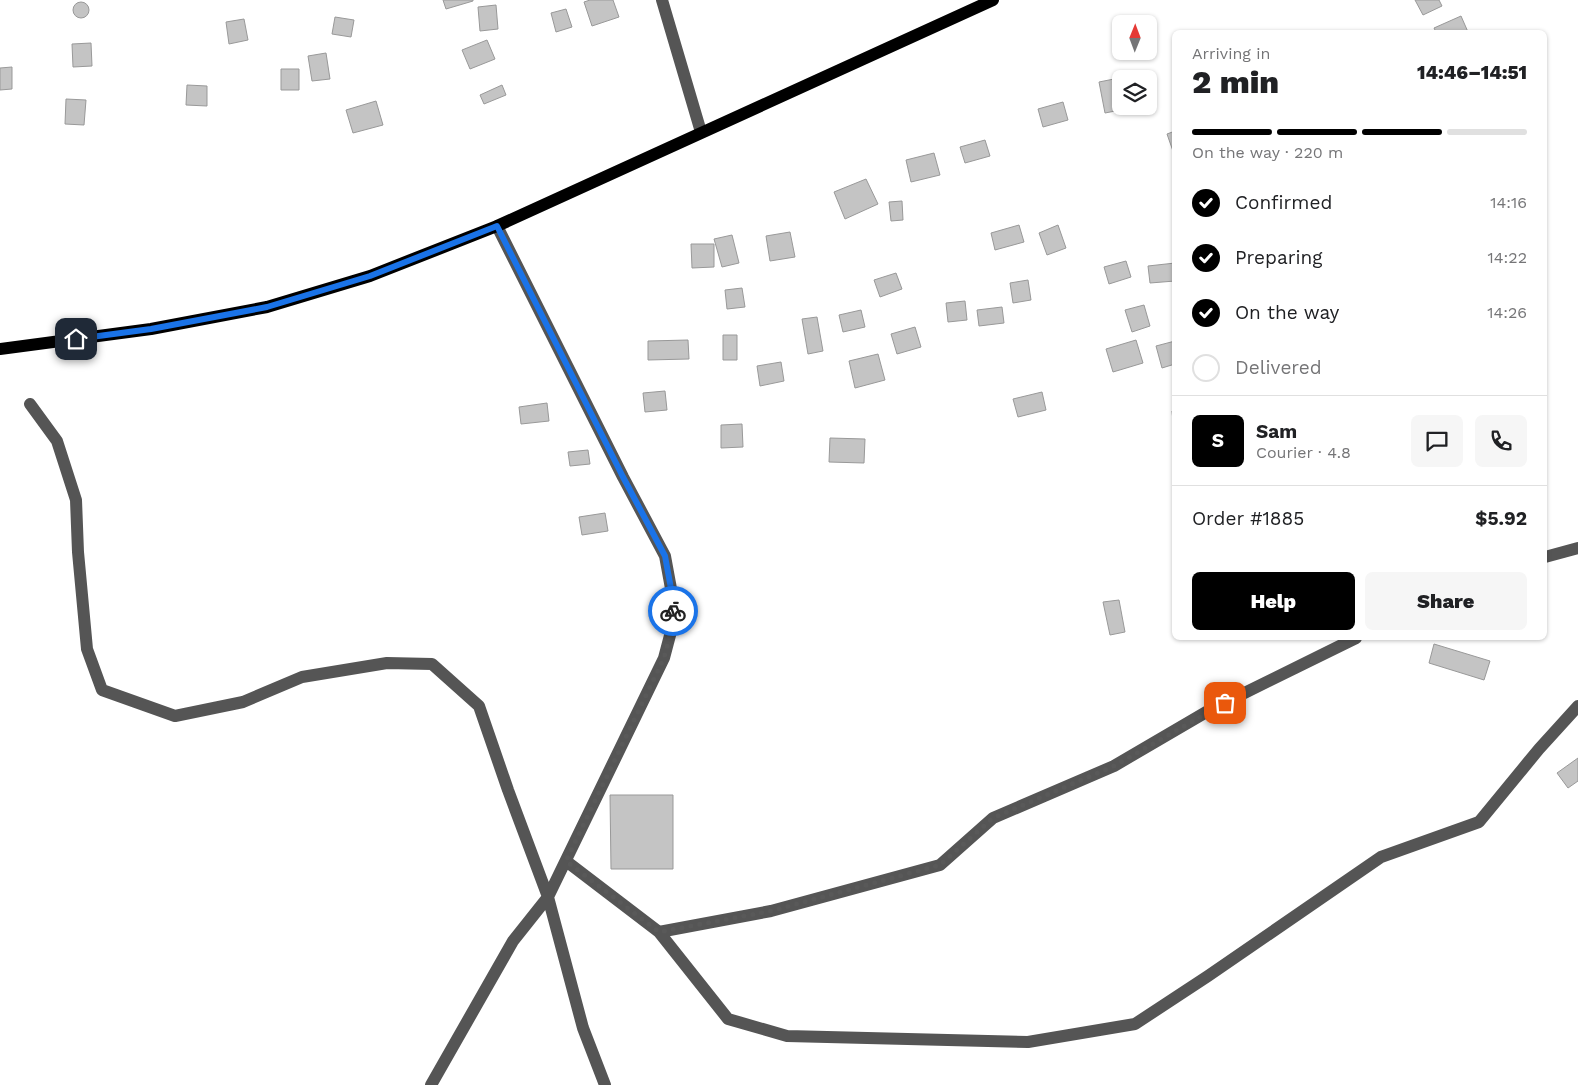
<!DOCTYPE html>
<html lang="en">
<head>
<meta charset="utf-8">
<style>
  body { margin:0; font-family:"Work Sans",sans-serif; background:#f6f6f6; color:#202124; height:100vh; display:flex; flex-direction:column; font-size:19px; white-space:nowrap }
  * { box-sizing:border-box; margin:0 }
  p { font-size:16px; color:#757577 }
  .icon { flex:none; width:28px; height:28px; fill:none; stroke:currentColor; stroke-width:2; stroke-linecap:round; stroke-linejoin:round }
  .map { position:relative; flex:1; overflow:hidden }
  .panel { position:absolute; left:1172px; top:30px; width:375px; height:610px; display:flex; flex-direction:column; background:#fff; border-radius:8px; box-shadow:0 1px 4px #0004 }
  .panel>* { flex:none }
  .needle { width:32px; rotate:1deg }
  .tools { position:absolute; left:1112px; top:15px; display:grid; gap:10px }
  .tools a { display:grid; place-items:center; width:45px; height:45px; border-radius:8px; background:#fff; box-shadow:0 1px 4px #0004; font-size:25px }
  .pin { position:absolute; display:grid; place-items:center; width:42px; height:42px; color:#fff; margin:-21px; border-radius:10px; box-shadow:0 2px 8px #0006 }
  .courier { position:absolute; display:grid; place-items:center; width:50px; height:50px; margin:-25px; border:4px solid #1a73e8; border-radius:50%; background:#fff; color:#222; box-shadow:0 1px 6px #0007 }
  .summary em { font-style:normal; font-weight:800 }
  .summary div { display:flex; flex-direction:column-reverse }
  .summary { display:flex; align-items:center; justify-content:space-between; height:85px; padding:0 20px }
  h1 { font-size:32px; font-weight:800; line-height:38px }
  .bar { display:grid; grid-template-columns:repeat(4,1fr); gap:8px 5px; align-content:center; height:60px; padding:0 20px }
  .bar i { height:6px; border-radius:4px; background:#e0e0e0 }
  .bar .current { background:#000 }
  .bar p { grid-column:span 4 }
  .line { display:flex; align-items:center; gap:12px; padding:0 20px; border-top:1px solid #e0e0e0 }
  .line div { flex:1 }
  .round { display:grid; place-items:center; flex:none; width:52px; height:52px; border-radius:8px; background:#f6f6f6 }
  ol { padding:0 20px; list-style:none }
  li { display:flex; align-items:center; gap:15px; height:55px }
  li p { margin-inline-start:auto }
  li .icon { padding:5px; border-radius:50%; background:#000; color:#fff; stroke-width:4 }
  li:last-child { color:#757577 }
  li i { width:28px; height:28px; border:2px solid #e0e0e0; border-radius:50% }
  .action { display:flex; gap:10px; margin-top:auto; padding:10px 20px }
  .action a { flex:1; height:58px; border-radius:8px; background:#000; color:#fff; font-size:20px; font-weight:800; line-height:58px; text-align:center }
  .action a+a { background:#f6f6f6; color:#202124 }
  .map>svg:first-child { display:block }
  .building { fill:#c4c4c4; stroke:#999 }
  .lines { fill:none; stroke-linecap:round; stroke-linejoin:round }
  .minor { stroke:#555; stroke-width:12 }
  .major { stroke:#000; stroke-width:12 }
  .done { stroke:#595959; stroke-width:5; stroke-dasharray:0 9 }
  .route { stroke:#1a73e8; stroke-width:6 }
</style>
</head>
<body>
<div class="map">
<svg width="1578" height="1085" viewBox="0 0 1578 1085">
  <rect width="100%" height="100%" fill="#fff"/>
  <path class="building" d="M443,0H473V1L446,9Z
    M590,0H613L619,17L592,26L584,2Z
    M1415,0H1439L1442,6L1423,15Z
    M73 10a8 8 0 1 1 16 0a8 8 0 1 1-16 0Z
    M496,5L498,29L480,31L478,7Z
    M566,9L572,27L556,32L551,13Z
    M1461,16L1468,32H1436L1434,28Z
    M335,17L354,20L351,37L332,34Z
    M244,19L248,40L229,44L226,22Z
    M487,40L495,59L470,69L462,50Z
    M91,43L92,66L73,67L72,44Z
    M326,53L330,79L312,81L308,56Z
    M12,67V89L0,90V68Z
    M281,69H299V90H281Z
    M1129,76L1130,79H1121V106L1136,107L1105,113L1099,82Z
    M187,85L207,86V106L186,105Z
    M502,85L506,95L484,104L480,95Z
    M66,99L86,100L84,125L65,124Z
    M376,101L383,125L353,133L346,110Z
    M1063,102L1068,120L1043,127L1038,109Z
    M1175,131V154H1174L1167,134Z
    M985,140L990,156L965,163L960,147Z
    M934,153L940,175L911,182L906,160Z
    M866,179L878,204L845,219L834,192Z
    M902,201L903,220L891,221L889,202Z
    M1019,225L1024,242L995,250L991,233Z
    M1058,225L1066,248L1047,255L1039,233Z
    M790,232L795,257L770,261L766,236Z
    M732,235L739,263L722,267L714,239Z
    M691,244H714V267L692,268Z
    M1126,261L1131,277L1109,284L1104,267Z
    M1175,263V281L1150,283L1148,266Z
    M896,273L902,289L880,297L874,280Z
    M1028,280L1031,300L1013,303L1010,283Z
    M742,288L745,307L727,309L725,290Z
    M965,301L967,320L948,322L946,303Z
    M1144,305L1150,326L1132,332L1125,310Z
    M1002,307L1004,323L979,326L977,310Z
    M861,310L865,327L843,332L839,315Z
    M817,317L823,351L808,354L802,319Z
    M915,327L921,347L897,354L891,334Z
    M723,335H737V360H723Z
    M688,340L689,359L648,360V341Z
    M1136,340L1143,363L1113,372L1106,349Z
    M1175,341V364L1162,368L1156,346Z
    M878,354L885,380L855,388L849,361Z
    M781,362L784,381L760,386L757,366Z
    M665,391L667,410L645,412L643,393Z
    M1042,392L1046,410L1018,417L1013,399Z
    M547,403L549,421L521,424L519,407Z
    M1172,411H1175V431H1174Z
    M742,424L743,447L721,448V425Z
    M830,438L865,439L864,463L829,462Z
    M588,450L590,464L570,466L568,452Z
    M605,513L608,531L582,535L579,517Z
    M1119,600L1125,632L1110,635L1103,602Z
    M1434,644L1490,661L1484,680L1429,663Z
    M1578,758V781L1568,788L1557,773Z
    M610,795H673V869H611Z"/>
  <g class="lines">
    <path class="minor" d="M662,0L701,132
      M30,404L57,441L76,500L78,552L87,649L102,690L175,716L243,702L302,677L387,663L432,664L479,706L508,790L548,897L583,1028L605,1085
      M1545,557L1578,548
      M566,861L659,932L728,1019L787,1036L1028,1042L1135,1024L1208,976L1381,857L1479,822L1539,749L1578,706
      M659,932L771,911L940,865L993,818L1114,766L1208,711L1356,638
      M431,1085L513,941L548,897L664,658L673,624L672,594L665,556L623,477L497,226"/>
    <path class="major" d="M0,349L151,329L267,307L370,276L497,226L993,0"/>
  </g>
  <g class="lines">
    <path class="done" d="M673,611V624L664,658L566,861L659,932L771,911L940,865L993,818L1114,766L1225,703"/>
    <path class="route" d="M76,339L151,329L267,307L370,276L497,226L623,477L665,556L672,594L673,611"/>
  </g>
</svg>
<div class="tools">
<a><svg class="needle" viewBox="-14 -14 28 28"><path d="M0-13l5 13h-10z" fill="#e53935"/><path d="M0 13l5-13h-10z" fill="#757577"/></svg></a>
<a><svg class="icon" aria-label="layers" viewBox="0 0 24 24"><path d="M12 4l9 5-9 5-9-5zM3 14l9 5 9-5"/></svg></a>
</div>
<div class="pin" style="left:1225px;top:703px;background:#ea580c"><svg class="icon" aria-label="bag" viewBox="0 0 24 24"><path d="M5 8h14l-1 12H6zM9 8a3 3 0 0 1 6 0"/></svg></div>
<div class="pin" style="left:76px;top:339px;background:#1f2937"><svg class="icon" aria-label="home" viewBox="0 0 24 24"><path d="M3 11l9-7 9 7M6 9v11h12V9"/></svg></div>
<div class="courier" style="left:673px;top:611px"><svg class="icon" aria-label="bike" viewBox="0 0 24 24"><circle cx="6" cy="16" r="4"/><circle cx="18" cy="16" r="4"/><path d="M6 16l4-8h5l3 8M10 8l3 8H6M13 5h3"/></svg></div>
<section class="panel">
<div class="summary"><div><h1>2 min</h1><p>Arriving in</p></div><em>14:46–14:51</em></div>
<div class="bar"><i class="current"></i><i class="current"></i><i class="current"></i><i></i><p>On the way · 220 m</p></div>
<ol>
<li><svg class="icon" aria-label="check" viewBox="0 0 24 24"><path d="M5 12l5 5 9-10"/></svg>Confirmed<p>14:16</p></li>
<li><svg class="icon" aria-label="check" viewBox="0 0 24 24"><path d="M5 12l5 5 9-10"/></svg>Preparing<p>14:22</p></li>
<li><svg class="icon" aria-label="check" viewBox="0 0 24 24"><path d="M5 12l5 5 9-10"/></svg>On the way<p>14:26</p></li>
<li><i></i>Delivered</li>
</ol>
<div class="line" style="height:90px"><b class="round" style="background:#000;color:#fff">S</b><div><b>Sam</b><p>Courier · 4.8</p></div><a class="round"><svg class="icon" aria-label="chat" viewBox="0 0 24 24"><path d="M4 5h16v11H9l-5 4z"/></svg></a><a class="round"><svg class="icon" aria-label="phone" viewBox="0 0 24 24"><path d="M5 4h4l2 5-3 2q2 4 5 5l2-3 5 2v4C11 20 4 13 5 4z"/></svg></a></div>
<div class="line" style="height:65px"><div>Order #1885</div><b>$5.92</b></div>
<div class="action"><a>Help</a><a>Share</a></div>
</section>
</div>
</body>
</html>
